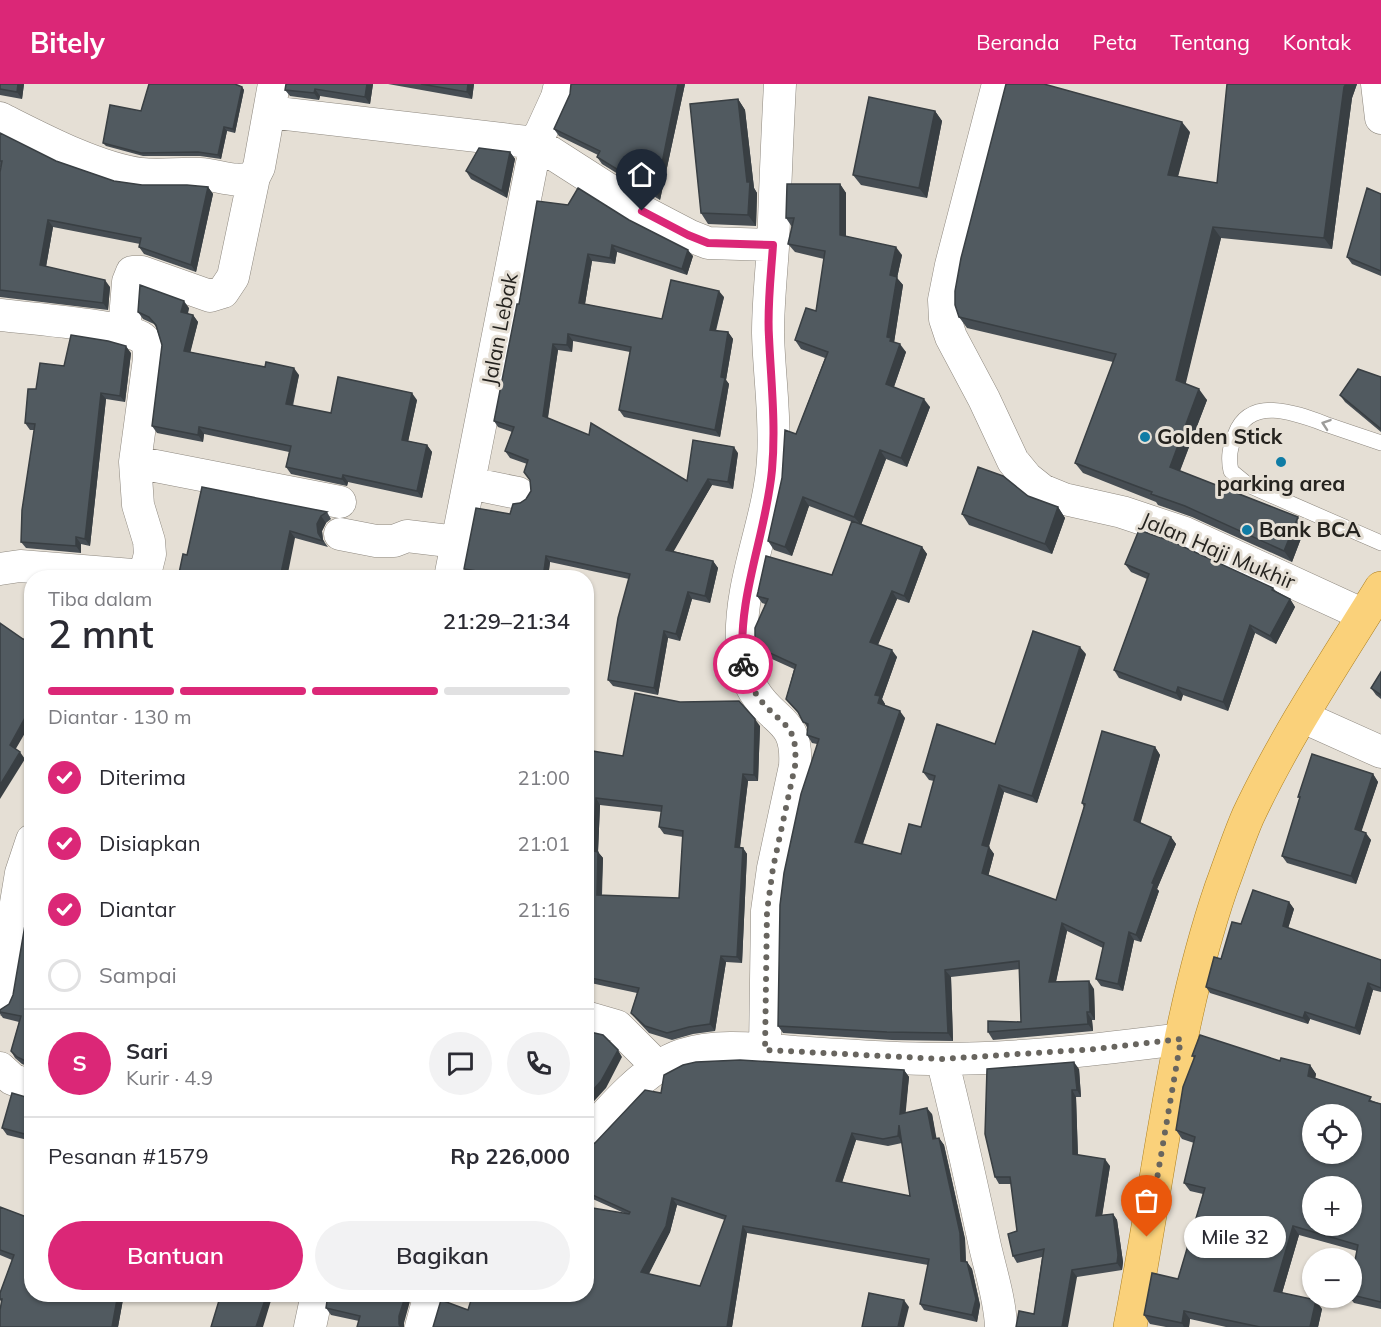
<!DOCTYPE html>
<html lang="id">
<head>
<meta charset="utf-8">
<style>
  body { margin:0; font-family:Mulish,sans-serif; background:#f2f2f3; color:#2b2b33; height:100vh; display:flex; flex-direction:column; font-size:22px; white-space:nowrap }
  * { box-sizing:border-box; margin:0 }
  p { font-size:20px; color:#7c7c81 }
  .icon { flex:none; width:33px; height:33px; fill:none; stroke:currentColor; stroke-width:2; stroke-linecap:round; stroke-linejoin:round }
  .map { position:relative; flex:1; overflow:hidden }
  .side { position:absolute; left:24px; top:486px; width:570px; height:732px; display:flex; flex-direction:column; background:#fff; border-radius:24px; box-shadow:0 2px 4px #0004 }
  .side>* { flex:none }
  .buttons { position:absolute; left:1302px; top:1020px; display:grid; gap:12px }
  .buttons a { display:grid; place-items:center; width:60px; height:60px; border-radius:50%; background:#fff; box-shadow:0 2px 4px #0004; font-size:30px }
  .pin { position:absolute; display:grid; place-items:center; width:51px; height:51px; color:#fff; margin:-62px -26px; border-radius:50% 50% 50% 0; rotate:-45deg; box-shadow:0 0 6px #0007 }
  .pin .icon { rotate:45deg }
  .courier { position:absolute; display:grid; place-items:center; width:60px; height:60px; margin:-30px; border:4px solid #db2777; border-radius:50%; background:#fff; color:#222; box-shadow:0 2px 8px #0007 }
  .bubble { position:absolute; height:42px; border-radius:21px; background:#fff; box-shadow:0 2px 4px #0004; font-size:20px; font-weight:600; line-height:42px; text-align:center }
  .head em { font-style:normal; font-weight:600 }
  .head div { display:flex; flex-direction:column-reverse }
  .head { display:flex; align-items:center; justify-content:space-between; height:102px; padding:0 24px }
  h1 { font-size:39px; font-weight:600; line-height:45px }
  .bar { display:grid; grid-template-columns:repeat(4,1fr); gap:9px 6px; align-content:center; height:72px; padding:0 24px }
  .bar i { height:8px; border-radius:4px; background:#e1e1e2 }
  .bar .selected { background:#db2777 }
  .bar p { grid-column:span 4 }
  .line { display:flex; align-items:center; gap:15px; padding:0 24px; border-top:2px solid #e1e1e2 }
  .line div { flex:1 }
  .round { display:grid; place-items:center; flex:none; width:63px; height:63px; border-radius:32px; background:#f2f2f3 }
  ol { padding:0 24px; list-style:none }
  li { display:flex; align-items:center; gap:18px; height:66px }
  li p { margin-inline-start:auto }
  li .icon { padding:6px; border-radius:50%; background:#db2777; color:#fff; stroke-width:4 }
  li:last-child { color:#7c7c81 }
  li i { width:33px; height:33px; border:3px solid #e1e1e2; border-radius:50% }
  .primary-button { display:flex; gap:12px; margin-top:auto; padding:12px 24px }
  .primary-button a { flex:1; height:69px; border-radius:36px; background:#db2777; color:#fff; font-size:24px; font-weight:600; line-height:69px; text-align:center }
  .primary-button a+a { background:#f2f2f3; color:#2b2b33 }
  header { display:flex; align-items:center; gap:36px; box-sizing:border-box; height:84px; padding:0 30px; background:#db2777; color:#fff }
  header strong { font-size:28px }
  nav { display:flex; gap:33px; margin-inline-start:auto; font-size:21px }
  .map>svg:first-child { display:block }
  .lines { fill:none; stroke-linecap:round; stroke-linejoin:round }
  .lane-casing { stroke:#8e887f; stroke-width:16 }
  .street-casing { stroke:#8e887f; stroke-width:33 }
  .primary-casing { stroke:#ae8020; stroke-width:34 }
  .lane { stroke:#fff; stroke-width:15 }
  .street { stroke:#fff; stroke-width:32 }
  .primary { stroke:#fad17a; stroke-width:33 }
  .wall { fill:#464d53; fill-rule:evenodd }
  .shaded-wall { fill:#393f43 }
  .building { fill:#515a60; stroke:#393f43; stroke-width:1.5; fill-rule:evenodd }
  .oneway { stroke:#9d9c9a }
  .done { stroke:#68655f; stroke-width:6; stroke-dasharray:0 10.8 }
  .route { stroke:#db2777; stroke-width:8 }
  .poi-dot { fill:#0f7ca5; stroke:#e5dfd5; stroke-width:2 }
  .labels { text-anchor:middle; stroke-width:6; stroke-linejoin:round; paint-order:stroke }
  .street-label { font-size:21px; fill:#25231f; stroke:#e5dfd5 }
  .poi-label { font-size:21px; font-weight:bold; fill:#25231f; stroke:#e5dfd5; text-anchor:start }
</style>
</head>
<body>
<header>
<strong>Bitely</strong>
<nav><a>Beranda</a><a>Peta</a><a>Tentang</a><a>Kontak</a></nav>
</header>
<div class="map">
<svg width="1381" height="1243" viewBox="0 0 1381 1243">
  <rect width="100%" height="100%" fill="#e5dfd5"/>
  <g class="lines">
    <g class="lane-casing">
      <path id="lane" d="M1381,359C1363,353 1346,347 1328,341C1298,330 1250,310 1235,351C1230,364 1228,373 1231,387L1248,401L1381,459"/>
    </g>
    <g class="street-casing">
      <path id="street" d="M998,0L951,181L944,216L945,235L951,253L984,315L1013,377L1027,394L1042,406L1064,415L1122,428L1185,449L1364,531
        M1377,0L1381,34
        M269,28L536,59L642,127L688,151L708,159L773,161
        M0,34C40,54 96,84 141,90C161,92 180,89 200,90C219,91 236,100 254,93
        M0,231C26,234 126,242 142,254C149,259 149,267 149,275L135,378L138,421L149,457L150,470L144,494
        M124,247L128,198L132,188H142L210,212L223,208L233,193L254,93L259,83L274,0
        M135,378L340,418
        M469,399L518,409
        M340,450L376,457H394L407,452L457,458
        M0,485L20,482L145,492
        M450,494L536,59L557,13L560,0
        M1303,633L1381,668
        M0,915L21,789L32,756
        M586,933L617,942L658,983
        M765,966L767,827L773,784L795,682C798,634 774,640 754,607C745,592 742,576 742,559C739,497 769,438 773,376C776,334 769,292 768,249C768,221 771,192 773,163C775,109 777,54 780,0
        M942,975C957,1034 970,1093 983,1153C989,1183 1000,1213 1001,1243
        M0,984L12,995L32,1003
        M586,1053C610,1025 646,983 682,971C723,958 768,967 809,969C853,972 897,975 941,975C1021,975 1102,965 1181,955
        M310,1243L317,1210
        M421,1243L430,1210"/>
    </g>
    <g class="primary-casing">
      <path id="primary" d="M1130,1243C1159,1097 1173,945 1221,804C1230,780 1238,755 1248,732C1285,653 1335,578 1381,504"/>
    </g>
    <use href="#lane" class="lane"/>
    <use href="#street" class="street"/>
    <use href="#primary" class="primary"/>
  </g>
  <path class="wall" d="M0,0H24L22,15L0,11Z
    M373,0L370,20L320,12L319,16L290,12L285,6Z
    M388,0H474L472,15Z
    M685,0L660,116L602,80L597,73L598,71L559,52L554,45L570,10Z
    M1227,0H1357L1352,14L1332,165L1221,154L1185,300L1207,316L1180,387L1305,444L1292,478L1192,433L1158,421L1156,418L1083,389L1075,379L1113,278L967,244L959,233L1190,48L1178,93L1217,99Z
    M242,3L244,6L235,49L227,47L221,75L200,72H143L106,62L103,59L141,27Z
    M738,15L745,26L754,104L757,109L756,142L708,140L701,129Z
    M935,27L942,37L927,114L861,101L853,91Z
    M0,49L56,77L114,97L142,101L208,103L213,110L196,188L144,170L139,163L140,160L53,143L46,183L110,203L108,226L0,213V88L1,83H0Z
    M510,68L515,75L507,114L471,95L466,87Z
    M840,100L846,109V152L902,171L897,194L903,201L894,258L906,268L894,303L930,323L907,383L886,375L861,441L922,463L927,470L909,519L897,515L878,561L897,573L882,615L885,620V622L905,634L863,760L901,770L921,743L934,697L929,696L923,688L995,660L1086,570L1037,719L1004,708L989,763L994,770L988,792L1056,816L1084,723L1082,719L1155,663L1160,671L1140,739L1171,753L1176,760L1157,805L1159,807L1141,858L1134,856L1123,907L1101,902L1096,895L1103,864L1067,847L1056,898L1094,905L1095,936H1092L1093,947L993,956L988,948L1021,938L1020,885L951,893L953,957L892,956L783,949L778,942L817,660L812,659L807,651L808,645L800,631L786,615L794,585L761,570L755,562L765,520L762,519L757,512L832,491L852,438L809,422L792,472L774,466L768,457L796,350L825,274L801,265L795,256L816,227L824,175L795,168L788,160L792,143L786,134Z
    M1381,110V192L1352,180L1347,173Z
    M629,136L693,172L687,191L617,168L615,180L592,177L585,220L662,235L724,213L716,247L728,248L733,255L726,296L729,300L720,353L624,333L619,326L630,268L573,257L572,268L558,266L548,334L687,397L738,369L733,405L712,401L673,467L713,477L718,484L710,519L692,515L680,557L668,554L658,611L613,602L608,596L629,495L550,478L548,494H479L469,492L464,485L510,430L520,419L526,415L531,407L530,397L527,380L510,374L505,367L512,348L498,343L494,337L519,220Z
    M189,224L188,230L193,231L198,238L190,268L299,291L293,322L331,329L417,316L408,357L427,361L432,368L422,414L348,398L347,402L291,390L286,383L289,368L204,350L203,358L157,349L152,342L162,261L156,243L154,240L143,235L138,228Z
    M131,269L125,318L106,315L90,462L81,460V469L26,464L21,458L34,346H30L25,339L36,305Z
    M1381,293V348L1345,318L1340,311Z
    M1058,423L1065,434L1052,470L969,441L962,430Z
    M327,428L331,435L326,439L322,447L323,456L328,463L295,454L187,471Z
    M1125,480L1273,504L1276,507L1290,515L1295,523L1276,560L1255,549L1228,627L1183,611L1181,617L1119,594L1114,586L1147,495L1131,488Z
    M1381,588V615L1376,611L1371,604Z
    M760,642L758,697H748L740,764H743L747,770L742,879L726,878L715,947L693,950L672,956L649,949L636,935L631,929L637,909L586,898V666L623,672ZM600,721L662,728L659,743L664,750L683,753L679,814L602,812L603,774L598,768Z
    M1373,690L1378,698L1361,747L1371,756L1356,800L1287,779L1282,772L1300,715L1298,713Z
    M1289,818L1294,825L1288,844L1381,876V908L1373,906L1360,951L1310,935L1308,940L1210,909L1206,903L1241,840Z
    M32,842V984L22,980L15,974L11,967L19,938L3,934L0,930V926L9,920L13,911Z
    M1192,972L1280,977L1310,981L1316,990L1315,994L1381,1020V1225L1354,1219L1350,1214H1352V1192L1357,1167L1299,1151L1282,1209L1322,1225L1318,1243H1226L1190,1235L1189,1243H1166L1150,1240L1144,1231L1178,1195L1203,1110L1190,1107L1184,1099L1194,1059L1182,1055L1176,1046L1194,974Z
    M1079,985L1081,1013H1076L1078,1071L1110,1082L1102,1131L1113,1130L1117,1136L1123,1178L1122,1186L1077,1193L1034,1230L1042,1173L1017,1179L1013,1172L1017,1147L1011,1100H999L995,1093Z
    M904,986L909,993L905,1028L932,1030L936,1055L939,1054L944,1061L965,1155L966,1178H967L972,1185L980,1221L977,1238L924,1226L920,1220L928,1181L747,1149L732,1243H433L468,1226L624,1129L586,1112V1064L595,1059L661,1009ZM856,1056L888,1062L902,1059L910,1112L842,1099ZM677,1121L725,1136L700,1202L649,1190L670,1148Z
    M32,1013V1057L7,1051L2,1044L29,1014Z
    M0,1123L32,1210H124L118,1243H0L2,1219L0,1216V1209L12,1176L0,1171Z
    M326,1224L404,1239L359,1237L331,1231Z"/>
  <path class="shaded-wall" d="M18,0H24L22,15L17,8Z
    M367,0H373L370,20L365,13Z
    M468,0H474L472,15L467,8Z
    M678,0H685L660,116L656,109Z
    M1346,0H1357L1352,14L1332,165L1324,154L1344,3Z
    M242,3L244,6L235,49L233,45Z
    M315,5L320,12L319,16L314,9Z
    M738,15L745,26L754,104L757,109L756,142L748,131L747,98Z
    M935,27L942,37L927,114L919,104Z
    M1182,38L1190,48L1175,102L1168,91Z
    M224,43L227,47L221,75L218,71Z
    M510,68L515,75L507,114L502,107Z
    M840,100L846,109V159L840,151Z
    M208,103L213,110L196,188L191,181Z
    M48,136L53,143L45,188L40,181Z
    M1213,143L1221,154L1184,307L1176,296Z
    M612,161L617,168L615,180L610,174Z
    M896,163L902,171L897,194L903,201L894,259L896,266L887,253L890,191Z
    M688,166L693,172L687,191L682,185Z
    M588,170L592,177L584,226L579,219Z
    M105,196L110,203L108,226L103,219Z
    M719,207L724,213L714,252L710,246Z
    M184,217L189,224L186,235L181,228Z
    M193,231L198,238L189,274L184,267Z
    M728,248L733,255L726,296L729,300L720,353L715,346L721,293Z
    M568,250L573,257L572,268L567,261Z
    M553,260L558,266L547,338L543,332Z
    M900,260L906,268L892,308L886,300Z
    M126,262L131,269L125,318L120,312Z
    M294,284L299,291L291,327L286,320Z
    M1199,305L1207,316L1177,394L1170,383Z
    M101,309L106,315L90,462L85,455Z
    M412,309L417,316L407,363L402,356Z
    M924,315L930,323L907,383L901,374Z
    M199,343L204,350L203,358L198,351Z
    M427,361L432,368L422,414L417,407Z
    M734,363L738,369L733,405L728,398Z
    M880,366L886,375L861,441L854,433Z
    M343,391L348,398L347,402L342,395Z
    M708,395L712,401L671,472L666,466Z
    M803,413L809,422L792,472L785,463Z
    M1058,423L1065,434L1052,470L1045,460Z
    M321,432L326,439L322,447L323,456L318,449L317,440Z
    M1298,433L1305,444L1292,478L1284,467Z
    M290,447L295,454L287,494H280Z
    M76,453L81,460V469L76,462Z
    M922,463L927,470L909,519L904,512Z
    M546,472L550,478L548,494H543Z
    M713,477L718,484L710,519L705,512Z
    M892,507L897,515L876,565L870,558Z
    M688,508L692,515L680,557L676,550Z
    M1290,515L1295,523L1276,560L1270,552Z
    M1250,541L1255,549L1228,627L1223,618Z
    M664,547L668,554L658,611L654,604Z
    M1080,563L1086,570L1037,719L1032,712Z
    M892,566L897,573L882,615L885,620L883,627L878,619L875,611Z
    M1178,603L1183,611L1181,617L1176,609Z
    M32,621V637L14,668L10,661Z
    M900,627L905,634L861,765L855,758Z
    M755,635L760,642L758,697L754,691Z
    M1155,663L1160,671L1139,744L1134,736Z
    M20,668L25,675L0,715V701Z
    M743,690L748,697L739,770L735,763Z
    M1373,690L1378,698L1360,752L1355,745Z
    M999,701L1004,708L987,768L982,761Z
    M596,714L600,721L598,768L603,774L601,818L597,811L593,767Z
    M1366,749L1371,756L1356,800L1351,792Z
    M1171,753L1176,760L1157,805L1159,807L1141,858L1136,851L1152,799Z
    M989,763L994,770L987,797L982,789Z
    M743,764L747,770L742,879L737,873Z
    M1289,818L1294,825L1287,848L1283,842Z
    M1062,839L1067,847L1054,906L1049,898Z
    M1129,848L1134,856L1123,907L1118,900Z
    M721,872L726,878L715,947L710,940Z
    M945,886L951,893L953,957L948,949Z
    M1089,897L1094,905L1095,936L1090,928Z
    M1368,899L1373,906L1360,951L1355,944Z
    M1087,928L1092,936L1093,947L1088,940Z
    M1305,928L1310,935L1308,940L1303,934Z
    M618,966L622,973L606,1004L586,1026V1014Z
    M1074,978L1079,985L1081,1013L1077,1006Z
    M1310,981L1316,990L1314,1001L1308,992Z
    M904,986L909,993L905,1036L900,1030Z
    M1072,1006L1076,1013L1078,1076L1073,1070Z
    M927,1024L932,1030L938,1062L933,1055Z
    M899,1041L902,1059L898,1052Z
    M852,1049L856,1056L840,1104L836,1097Z
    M939,1054L944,1061L965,1155L966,1183L961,1177Z
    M1105,1075L1110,1082L1101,1139L1096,1132Z
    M672,1114L677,1121L670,1148L646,1195L641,1188Z
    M1113,1130L1117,1136L1123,1178L1122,1186L1117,1179Z
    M743,1142L747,1149L732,1243H727Z
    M1293,1142L1299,1151L1280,1216L1274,1207Z
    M967,1178L972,1185L980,1221L977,1238L972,1231Z
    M1072,1186L1077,1193L1068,1243H1062Z
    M118,1210H124L118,1243H112Z
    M267,1210H273L263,1243H256Z
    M406,1210H412L404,1239V1243H400L399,1240V1232Z
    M904,1216L909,1223L904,1243H898Z
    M1316,1216L1322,1225L1318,1243H1310Z
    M1184,1227L1190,1235L1189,1243H1184L1182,1239Z"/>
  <path class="building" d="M0,0H18L17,8L0,5Z
    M149,0H235L242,3L233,45L224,43L218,71L198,68L141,69L103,59L110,21L141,27Z
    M286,0H367L365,13L315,5L314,9L285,6Z
    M421,0H468L467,8Z
    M571,0H678L656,109L597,73L600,67L554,45L570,10Z
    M1006,0H1044L1182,38L1168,91L1217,99L1227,0H1346L1344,3L1324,154L1213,143L1176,296L1199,305L1170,383L1298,433L1284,467L1185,422L1151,410L1152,408L1075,379L1116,270L959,233L955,221V207L961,174Z
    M869,13L935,27L919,104L853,91Z
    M738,15L747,98H750L748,131L701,129L690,20Z
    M0,49L56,77L114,97L142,101H187L208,103L191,181L139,163L141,154L48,136L40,181L105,196L103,219L0,206V88L2,77H0Z
    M479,64L510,68L502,107L466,87Z
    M787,100H840V151L896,163L890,191L897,193L887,253L891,254L890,257L900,260L886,300L924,315L901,374L880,366L854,433L803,413L785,463L768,457L782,394L785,346L796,350L828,268L795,256L806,224L816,227L825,167L788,160L794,134H786Z
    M578,104L629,136L688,166L682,185L612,161L610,174L588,170L579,219L662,235L671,196L719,207L710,246L728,248L721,293L725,294L715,346L619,326L631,263L568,250L567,261L553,260L543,332L589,351L591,339L687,397L693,356L734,363L728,398L708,395L666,466L713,477L705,512L688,508L676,550L664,547L654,604L608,596L618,534L630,490L546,472L543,494H502V491L464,485L476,424L510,430L513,420L520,419L526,415L531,407L530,396L524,388L528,376L505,367L514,343L494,337L517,220H519L537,117L568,121Z
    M1367,104L1381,110V187L1347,173Z
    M140,201L184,217L181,228L193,231L184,267L265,283L266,278L294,284L286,320L331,329L338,293L412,309L402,356L427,361L417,407L343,391L342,395L286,383L291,362L199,343L198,351L152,342L162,261L156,241L149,233L138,228Z
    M71,251L108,257L126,262L120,312L101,309L85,455L76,453V462L21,458L22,426L35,340L25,339L28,305H36L40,279L64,282Z
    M1358,285L1381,293V345L1340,311Z
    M978,383L1003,392L1028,412L1058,423L1045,460L962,430Z
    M202,403L327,428L321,432L317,440L318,449L323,457L290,447L280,494H178L183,470L187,471Z
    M852,437L922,463L904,512L892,507L870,558L892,566L875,611L880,612L878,619L900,627L855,758L901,770L909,740L921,743L935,692L923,688L937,640L995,660L1033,547L1080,563L1032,712L999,701L982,761L989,763L982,789L1056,816L1085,720L1082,719L1102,647L1155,663L1134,736L1171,753L1152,799L1154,800L1136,851L1129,848L1118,900L1096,895L1104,859L1062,839L1049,898L1089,897L1090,928H1087L1088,940L988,948V937L1021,938L1019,877L945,886L948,949L887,948L778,942L780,821L784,789L801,710L819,655L807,651L808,640L803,638L798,628L786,615L796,581L755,562V544L768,515L757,512L758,508L766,472L832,491Z
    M1139,446L1173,458L1273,504L1272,506L1290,515L1270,552L1250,541L1223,618L1178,603L1176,609L1114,586L1149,490L1125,480Z
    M0,539L23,555L32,557V621L10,661L20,668L0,701Z
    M1381,588V611L1371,604Z
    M635,609L680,618L739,617L755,635L754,691L743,690L735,763L743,764L737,873L721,872L710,940L689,943L667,949L645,942L631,929L639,904L586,893V666L623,672ZM596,714L662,722L659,743L683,747L679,814L597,811L598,768L593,767Z
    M1312,670L1373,690L1355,745L1366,749L1351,792L1282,772L1300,713H1298Z
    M1253,806L1289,818L1283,842L1381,876V904L1368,899L1355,944L1305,928L1303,934L1206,903L1214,873L1221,875L1232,838L1241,840Z
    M25,841L32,842V980L17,973L11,967L21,932L0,928V926L9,920L13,911Z
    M586,947L603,951L618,966L601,997L586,1014Z
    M1200,951L1280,977L1281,974L1310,981L1308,992L1371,1013L1369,1017L1381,1020V1218L1352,1211V1192L1358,1161L1293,1142L1274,1207L1316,1216L1310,1243H1260L1184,1227L1182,1239L1144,1231L1152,1189L1178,1195L1205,1104L1184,1099L1195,1053L1176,1046L1183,1003L1195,972H1192ZM1312,1030H1352V1070H1312ZM1312,1102H1352V1142H1312Z
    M740,976L904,986L900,1030L927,1024L933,1055L939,1054L960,1149L961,1177L967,1178L976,1215L972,1231L920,1220L929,1175L743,1142L727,1243H433L441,1216L468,1226L473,1210H586V1123L629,1130L630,1128L586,1108V1064L595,1059L645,1006L661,1009L664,991L683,981L696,978ZM899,1041L910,1112L836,1097L852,1049L883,1055L898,1052ZM672,1114L726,1132L700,1202L641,1188L666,1142Z
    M1074,978L1077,1006H1072L1073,1070L1105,1075L1096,1132L1113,1130L1118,1171L1117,1179L1072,1186L1062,1243H1016L1019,1227L1034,1230L1044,1165L1013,1172L1008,1150L1017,1147L1010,1093H995L985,1050L987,985Z
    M12,1009L29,1014L32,1013V1052L2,1044Z
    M0,1123L32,1135V1210H118L112,1243H0V1226L2,1215H0V1209L14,1171L0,1166Z
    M869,1209L904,1216L898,1243H862Z
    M221,1210H267L256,1243H211Z
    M328,1210H406L399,1232V1240L400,1243H357L360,1232L326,1224Z"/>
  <defs><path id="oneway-chevron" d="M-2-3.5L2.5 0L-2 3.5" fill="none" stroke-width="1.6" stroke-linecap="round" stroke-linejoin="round" transform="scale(1.5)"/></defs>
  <use class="oneway" href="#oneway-chevron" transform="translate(1326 340) rotate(-161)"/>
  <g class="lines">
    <path class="done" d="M743,580C747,594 752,606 762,618C785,644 798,641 795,682L773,784L767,827L765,966L942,975L1096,965L1181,955L1147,1153"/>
    <path class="route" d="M642,127L688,151L708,159L773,161C771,191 767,223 769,253C771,297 776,341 772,386C766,451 737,513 743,580"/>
  </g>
  <g class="poi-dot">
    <circle cx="1145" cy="353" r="6"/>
    <circle cx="1281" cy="378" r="6"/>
    <circle cx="1247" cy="446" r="6"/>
  </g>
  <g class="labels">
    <g class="street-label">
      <text transform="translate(500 245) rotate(-79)" y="7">Jalan Lebak</text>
      <text transform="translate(1218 467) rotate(23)" y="7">Jalan Haji Mukhir</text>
    </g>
    <g class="poi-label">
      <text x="1157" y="360">Golden Stick</text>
      <text x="1281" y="407" text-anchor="middle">parking area</text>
      <text x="1259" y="453">Bank BCA</text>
    </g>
  </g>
</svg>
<div class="buttons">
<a><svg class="icon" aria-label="locate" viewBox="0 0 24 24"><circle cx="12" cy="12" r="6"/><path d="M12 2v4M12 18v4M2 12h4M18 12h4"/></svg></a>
<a>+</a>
<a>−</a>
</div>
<div class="pin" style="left:1147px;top:1153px;background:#ea580c"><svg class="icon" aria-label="bag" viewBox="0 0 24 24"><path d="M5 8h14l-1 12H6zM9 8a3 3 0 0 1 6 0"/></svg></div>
<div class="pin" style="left:642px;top:127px;background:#1f2937"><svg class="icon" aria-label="home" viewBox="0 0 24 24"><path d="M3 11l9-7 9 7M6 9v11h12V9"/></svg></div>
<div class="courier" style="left:743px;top:580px"><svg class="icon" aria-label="bike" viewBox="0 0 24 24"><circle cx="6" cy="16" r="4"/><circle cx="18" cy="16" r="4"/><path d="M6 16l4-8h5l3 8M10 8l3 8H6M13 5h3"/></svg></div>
<div class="bubble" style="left:1184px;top:1132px;width:102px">Mile 32</div>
<section class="side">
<div class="head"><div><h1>2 mnt</h1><p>Tiba dalam</p></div><em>21:29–21:34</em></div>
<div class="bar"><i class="selected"></i><i class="selected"></i><i class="selected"></i><i></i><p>Diantar · 130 m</p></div>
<ol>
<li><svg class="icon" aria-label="check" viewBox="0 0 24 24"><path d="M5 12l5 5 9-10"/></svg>Diterima<p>21:00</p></li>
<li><svg class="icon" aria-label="check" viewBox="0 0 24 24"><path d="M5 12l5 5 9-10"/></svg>Disiapkan<p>21:01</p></li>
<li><svg class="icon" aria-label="check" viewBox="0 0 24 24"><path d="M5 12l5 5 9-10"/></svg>Diantar<p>21:16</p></li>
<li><i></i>Sampai</li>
</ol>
<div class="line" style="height:108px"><b class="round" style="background:#db2777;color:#fff">S</b><div><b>Sari</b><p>Kurir · 4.9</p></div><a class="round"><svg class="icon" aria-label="chat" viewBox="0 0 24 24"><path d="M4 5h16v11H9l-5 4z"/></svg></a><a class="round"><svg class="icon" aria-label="phone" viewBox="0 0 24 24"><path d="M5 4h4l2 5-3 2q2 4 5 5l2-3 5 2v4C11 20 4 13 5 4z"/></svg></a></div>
<div class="line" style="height:78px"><div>Pesanan #1579</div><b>Rp 226,000</b></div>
<div class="primary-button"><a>Bantuan</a><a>Bagikan</a></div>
</section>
</div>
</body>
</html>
